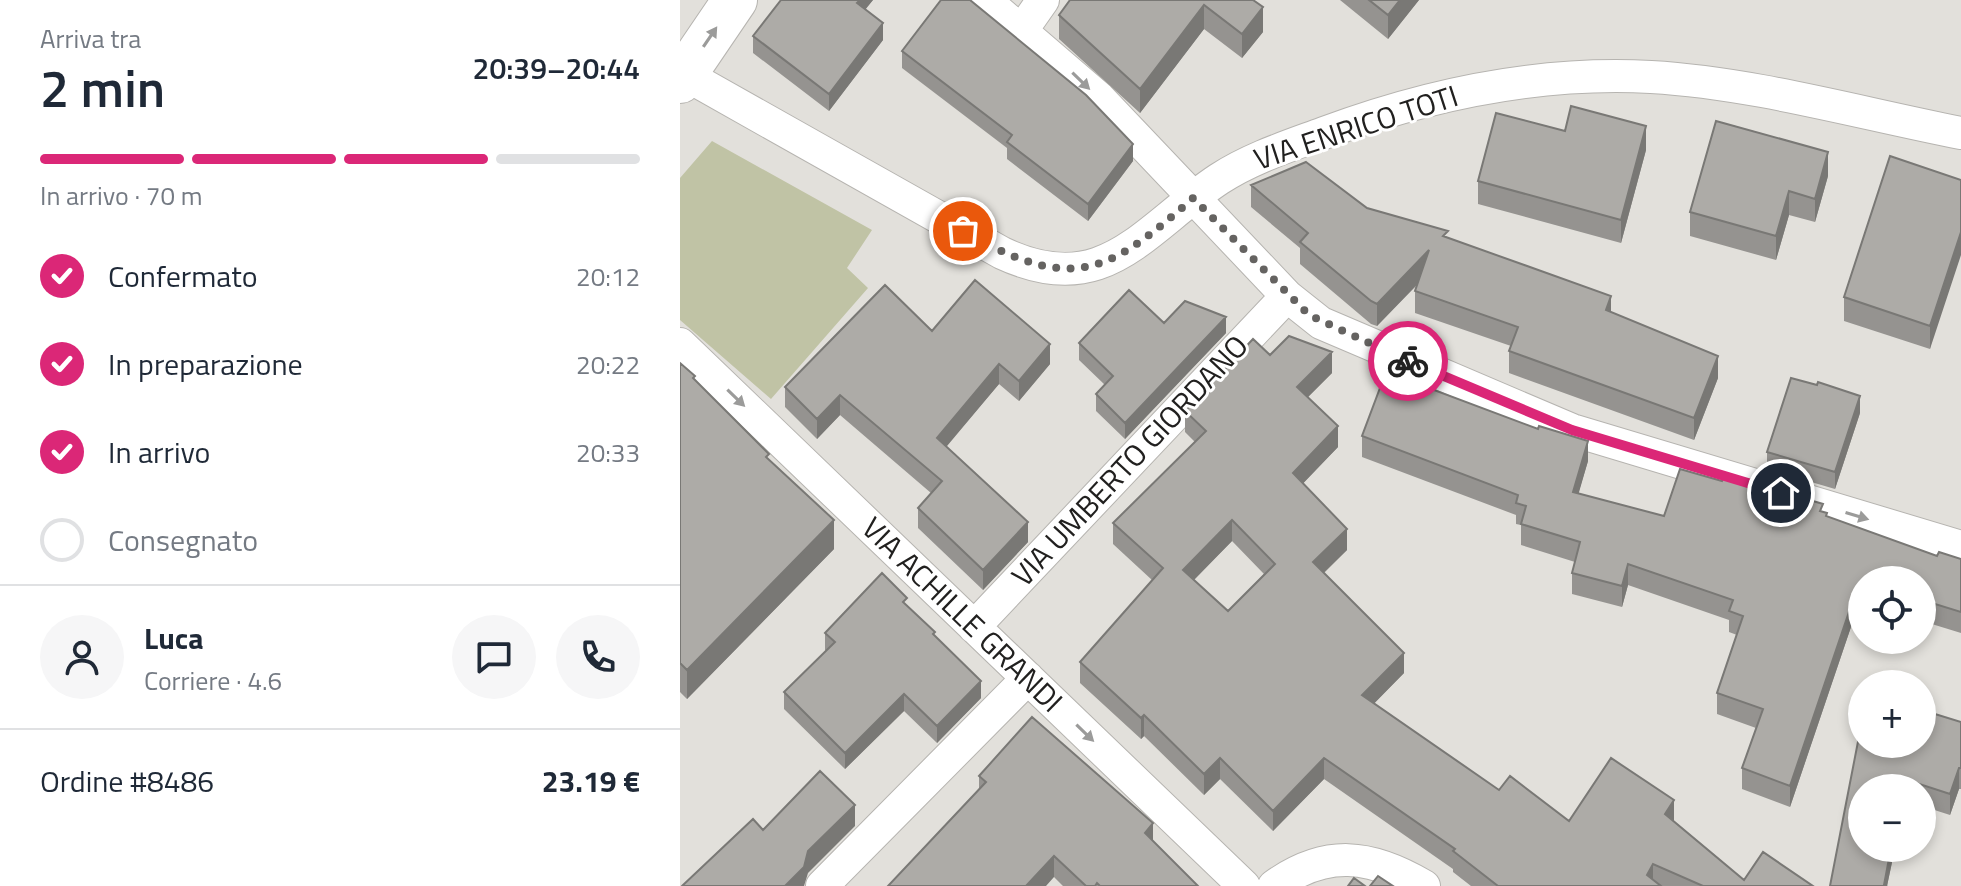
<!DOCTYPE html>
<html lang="it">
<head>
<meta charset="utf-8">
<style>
  body { margin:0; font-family:"Titillium Web",sans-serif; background:#f6f6f7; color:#1f2937; height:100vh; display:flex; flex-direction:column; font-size:30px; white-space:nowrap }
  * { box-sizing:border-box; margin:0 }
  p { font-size:26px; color:#747a83 }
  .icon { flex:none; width:44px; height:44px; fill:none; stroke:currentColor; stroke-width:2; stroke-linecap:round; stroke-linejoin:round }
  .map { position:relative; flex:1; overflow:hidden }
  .details { display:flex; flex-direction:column; background:#fff; width:680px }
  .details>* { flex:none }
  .fabs { position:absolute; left:1168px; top:566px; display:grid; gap:16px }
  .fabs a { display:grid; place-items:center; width:88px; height:88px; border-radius:50%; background:#fff; box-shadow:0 4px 12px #0003; font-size:40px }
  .pin { position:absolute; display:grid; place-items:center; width:68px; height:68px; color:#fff; margin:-34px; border:4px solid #fff; border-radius:50%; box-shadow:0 2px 8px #0007 }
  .courier { position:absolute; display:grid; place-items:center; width:80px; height:80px; margin:-40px; border:6px solid #db2777; border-radius:50%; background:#fff; color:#222; box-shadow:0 2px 10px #0007 }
  .overview em { font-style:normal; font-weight:600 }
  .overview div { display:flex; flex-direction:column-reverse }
  .overview { display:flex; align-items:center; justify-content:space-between; height:136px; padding:0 40px }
  h1 { font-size:52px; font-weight:600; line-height:60px }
  .bar { display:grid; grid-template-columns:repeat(4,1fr); gap:12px 8px; align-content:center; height:96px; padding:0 40px }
  .bar i { height:10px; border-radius:6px; background:#e0e1e3 }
  .bar .selected { background:#db2777 }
  .bar p { grid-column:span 4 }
  .line { display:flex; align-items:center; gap:20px; padding:0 40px; border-top:2px solid #e0e1e3 }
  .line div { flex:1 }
  .round { display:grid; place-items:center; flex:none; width:84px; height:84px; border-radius:42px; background:#f6f6f7 }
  ol { padding:0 40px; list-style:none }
  li { display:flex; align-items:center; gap:24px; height:88px }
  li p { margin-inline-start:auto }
  li .icon { padding:8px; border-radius:50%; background:#db2777; color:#fff; stroke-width:4 }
  li:last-child { color:#747a83 }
  li i { width:44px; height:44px; border:4px solid #e0e1e3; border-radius:50% }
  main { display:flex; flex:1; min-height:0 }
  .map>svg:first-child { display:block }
  .green { fill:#c0c3a5 }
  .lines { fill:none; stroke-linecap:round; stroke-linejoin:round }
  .minor-casing { stroke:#b6b4b0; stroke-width:34 }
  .secondary-casing { stroke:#b6b4b0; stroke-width:46 }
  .minor { stroke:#fff; stroke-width:32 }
  .secondary { stroke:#fff; stroke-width:44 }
  .wall { fill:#959390; fill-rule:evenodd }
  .shaded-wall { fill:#797875 }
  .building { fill:#adaba7; stroke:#797875; stroke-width:2; fill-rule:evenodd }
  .oneway { fill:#9b9b9a }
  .done { stroke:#656361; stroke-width:8; stroke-dasharray:0 14.4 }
  .route { stroke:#db2777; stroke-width:10 }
  .labels { text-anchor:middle; stroke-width:6; stroke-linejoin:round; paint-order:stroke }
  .street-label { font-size:30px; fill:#21201f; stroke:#fff }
</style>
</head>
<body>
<main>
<section class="details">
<div class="overview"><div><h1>2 min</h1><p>Arriva tra</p></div><em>20:39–20:44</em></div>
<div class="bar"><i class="selected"></i><i class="selected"></i><i class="selected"></i><i></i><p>In arrivo · 70 m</p></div>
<ol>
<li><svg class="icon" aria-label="check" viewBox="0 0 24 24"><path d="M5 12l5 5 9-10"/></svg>Confermato<p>20:12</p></li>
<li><svg class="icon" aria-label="check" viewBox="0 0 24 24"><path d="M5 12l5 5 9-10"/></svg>In preparazione<p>20:22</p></li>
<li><svg class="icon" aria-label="check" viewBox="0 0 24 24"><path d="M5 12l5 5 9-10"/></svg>In arrivo<p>20:33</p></li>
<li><i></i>Consegnato</li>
</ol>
<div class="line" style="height:144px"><a class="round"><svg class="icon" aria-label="person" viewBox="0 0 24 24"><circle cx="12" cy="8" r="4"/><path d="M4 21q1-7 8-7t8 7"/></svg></a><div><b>Luca</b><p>Corriere · 4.6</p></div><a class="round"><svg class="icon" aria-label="chat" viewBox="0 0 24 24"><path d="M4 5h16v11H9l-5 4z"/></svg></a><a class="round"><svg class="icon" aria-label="phone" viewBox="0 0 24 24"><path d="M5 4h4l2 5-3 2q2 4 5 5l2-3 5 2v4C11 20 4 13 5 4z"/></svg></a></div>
<div class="line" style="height:104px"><div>Ordine #8486</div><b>23.19 €</b></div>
</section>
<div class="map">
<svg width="1281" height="886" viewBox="0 0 1281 886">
  <rect width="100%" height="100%" fill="#e2e0db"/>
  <path class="green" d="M32,141L192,230L167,268L188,288L91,399L0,320V178Z"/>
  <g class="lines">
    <g class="minor-casing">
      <path id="minor" d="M305,0L419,98L607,296L641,323L892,430L1281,547
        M342,30L363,0
        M4,74L322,253C425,301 462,230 539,179C571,158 609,146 644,133C749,94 858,71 971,77C1074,83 1179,113 1281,133
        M0,344L564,886
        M294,627L607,296
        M142,886L348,678
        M594,886C646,849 690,854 744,886"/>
    </g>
    <g class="secondary-casing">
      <path id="secondary" d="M0,81L55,0"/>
    </g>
    <use href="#minor" class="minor"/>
    <use href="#secondary" class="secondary"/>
  </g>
  <path class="wall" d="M101,0H193L185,9L203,40L149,111L73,53V36Z
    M573,0L583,32L562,58L524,29L460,113L379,39V15Z
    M660,0H739L708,39Z
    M222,51L453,161L408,221L327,159V148L222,68Z
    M885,131L966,150L941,243L798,204V181Z
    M1148,176L1135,222L1109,215L1096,260L1010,236V212Z
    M1281,180L1250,349L1164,321V297Z
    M571,185L687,208L768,238L931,312L1038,378L1014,440L829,373V351L831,346L735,313V291L737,285L697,326L691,324L620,264V248L571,207Z
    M484,323L546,333L445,439L416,411V394L425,385L399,360V343Z
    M252,331L370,364L339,401L319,384L266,446L348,542L303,590L238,528V508L251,493L160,415L137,439L105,407V387Z
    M590,355L652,373L628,397L658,447L623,483L667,550L644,573L724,673L694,703L819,790L889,821H994L1064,880L1133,886H791L773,872V869L644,779L593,831L540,779L524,795L464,736L461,739L400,683V662L472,580L433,544V523L515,442L505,432V411ZM552,541L584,574L548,611L514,580Z
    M0,363L89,460L154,549L7,699L0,692Z
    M1180,413L1155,489L1087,469V452Z
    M682,436L908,461L898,494L984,516L1143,511L1147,517L1257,556L1281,559V633L1242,621V580H1182V624L1173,621L1110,807L1062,789V768L1076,728L1037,714V693L1057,635L1049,632V620L948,585L942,607L892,594V573L895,562L841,545V525L836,524V515L682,457Z
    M227,605L255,636L301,698L257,743L224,711L165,769L104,709V692L146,651L145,650V633Z
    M1242,710L1281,722V789H1279L1270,815L1242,806V788H1182V848H1215L1207,886H1150L1182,721V744H1242Z
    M299,776L473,841L518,886H383L374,877L299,789Z"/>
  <path class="shaded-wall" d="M180,0H193L177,20V3Z
    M720,0H739L708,39V15Z
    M524,5V29L460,113V89Z
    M583,7V32L562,58V34Z
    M203,23V40L149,111V94Z
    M966,126V150L941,243V220Z
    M453,144V161L408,221V204Z
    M1148,152V176L1135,222V199Z
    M1109,191V215L1096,260V236Z
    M1281,232V255L1250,349V326Z
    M749,250V272L697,326V304Z
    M931,296V319L926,310Z
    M546,317V333L445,439V423Z
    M370,344V364L339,401V381Z
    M652,352V373L617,408V387Z
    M1038,356V378L1014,440V418Z
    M319,364V384L257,458V438Z
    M160,395V415L137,439V419Z
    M1180,396V413L1155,489V472Z
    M658,426V447L613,494V473Z
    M908,441V461L893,513V492Z
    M154,520V549L7,699V670Z
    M552,520V541L503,591V570Z
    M348,522V542L303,590V570Z
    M667,529V550L633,583V562Z
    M948,564V585L942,607V586Z
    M1173,600V621L1110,807V786Z
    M724,653V673L682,716V695Z
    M301,681V698L257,743V726Z
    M224,694V711L165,769V753Z
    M464,715V736L461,739V718Z
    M540,758V779L524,795V774Z
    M644,758V779L593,831V811Z
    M1279,768V789L1270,815V794Z
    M994,800V821L985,814Z
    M175,805V826L128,873L124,886H105L128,851Z
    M473,823V845L465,833Z
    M1211,848H1215L1207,886H1204Z
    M374,856V877L366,886H346Z
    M973,864V885L967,875Z"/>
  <path class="building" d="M101,0H180L177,3L203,23L149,94L73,36Z
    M261,0H290L406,95L453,144L408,204L327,142L332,135L222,51Z
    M390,0H573L583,7L562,34L524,5L460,89L379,15Z
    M689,0H720L708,15Z
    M891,106L966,126L941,220L798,181L816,113L885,131Z
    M1036,121L1148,152L1135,199L1109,191L1096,236L1010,212Z
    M1210,156L1281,180V232L1250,326L1164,297Z
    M626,162L687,208L768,231L763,236L931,296L926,310L1038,356L1014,418L829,351L838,327L735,291L749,250L697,304L691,301L620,242L628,233L571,185Z
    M295,280L370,344L339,381L319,364L257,438L348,522L303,570L238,508L262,481L160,395L137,419L105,387L205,285L252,331Z
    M449,290L484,323L505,301L546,317L445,423L416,394L433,376L399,343Z
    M609,336L652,352L617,387L658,426L613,473L667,529L633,562L724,653L682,695L819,790L830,776L889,821L931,758L994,800L985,814L1064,880L1083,852L1133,886H1023L973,864L967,875L981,886H818L773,851L775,849L644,758L593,811L540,758L524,774L464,715L461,718L400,662L483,568L433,523L526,431L505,411L573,339L590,355ZM552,520L595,564L548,611L503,570Z
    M0,363L15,376L13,378L89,454L86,457L154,520L7,670L0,663Z
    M706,372L858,429L859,426L908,441L893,492L984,516L1000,469L1042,481L1044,477L1073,488L1075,484L1143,504L1140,511L1147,513L1146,516L1257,556L1259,552L1281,559V612L1242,600V580H1182V603L1173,600L1110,786L1062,768L1083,709L1037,693L1063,616L1049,611L1053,600L948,564L942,586L892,573L900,542L841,524L846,506L836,503L838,495L682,436Z
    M1111,378L1137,385L1138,382L1180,396L1155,472L1087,452Z
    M202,573L227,598L223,602L255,632L253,634L301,681L257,726L224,694L165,753L104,692L155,642L145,633Z
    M1242,710L1281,722V768H1279L1270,794L1224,779L1222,788H1182V848H1211L1204,885L1207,886H1150L1182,721V744H1242Z
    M352,717L473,823L465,833L518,886H420L417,883L415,886H406L374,856L346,886H208L306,782L299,776Z
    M140,771L175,805L128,851L124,867L105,886H2L73,819L83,830Z
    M698,876L713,886H690Z
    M674,878L685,886H668Z"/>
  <defs><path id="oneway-solid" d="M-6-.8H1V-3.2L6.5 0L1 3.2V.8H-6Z" transform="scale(2)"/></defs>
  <g class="oneway">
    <use href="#oneway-solid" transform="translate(30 37) rotate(-56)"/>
    <use href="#oneway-solid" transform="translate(401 81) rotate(44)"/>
    <use href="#oneway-solid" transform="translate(56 398) rotate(44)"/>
    <use href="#oneway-solid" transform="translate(1177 516) rotate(17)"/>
    <use href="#oneway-solid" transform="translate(405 733) rotate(44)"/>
  </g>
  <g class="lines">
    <path class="done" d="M283,231C390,292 425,277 513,198L629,315L728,361"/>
    <path class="route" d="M728,361L892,430L1101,493"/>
  </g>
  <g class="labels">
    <g class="street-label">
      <text transform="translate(676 128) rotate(-18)" y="10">VIA ENRICO TOTI</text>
      <text transform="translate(450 461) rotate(-47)" y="10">VIA UMBERTO GIORDANO</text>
      <text transform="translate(282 615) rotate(44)" y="10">VIA ACHILLE GRANDI</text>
    </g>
  </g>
</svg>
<div class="fabs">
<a><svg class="icon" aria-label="locate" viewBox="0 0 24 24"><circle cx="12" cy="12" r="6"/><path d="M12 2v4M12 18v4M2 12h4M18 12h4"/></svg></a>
<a>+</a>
<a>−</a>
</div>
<div class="pin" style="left:283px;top:231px;background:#ea580c"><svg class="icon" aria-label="bag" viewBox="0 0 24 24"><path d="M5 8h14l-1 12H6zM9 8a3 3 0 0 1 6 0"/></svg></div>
<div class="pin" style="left:1101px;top:493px;background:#1f2937"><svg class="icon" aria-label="home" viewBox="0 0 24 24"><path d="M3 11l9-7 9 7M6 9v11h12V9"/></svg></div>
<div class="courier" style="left:728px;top:361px"><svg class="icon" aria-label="bike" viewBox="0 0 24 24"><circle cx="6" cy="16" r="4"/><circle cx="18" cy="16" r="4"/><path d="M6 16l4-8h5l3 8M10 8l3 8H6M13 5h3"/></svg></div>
</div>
</main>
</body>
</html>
